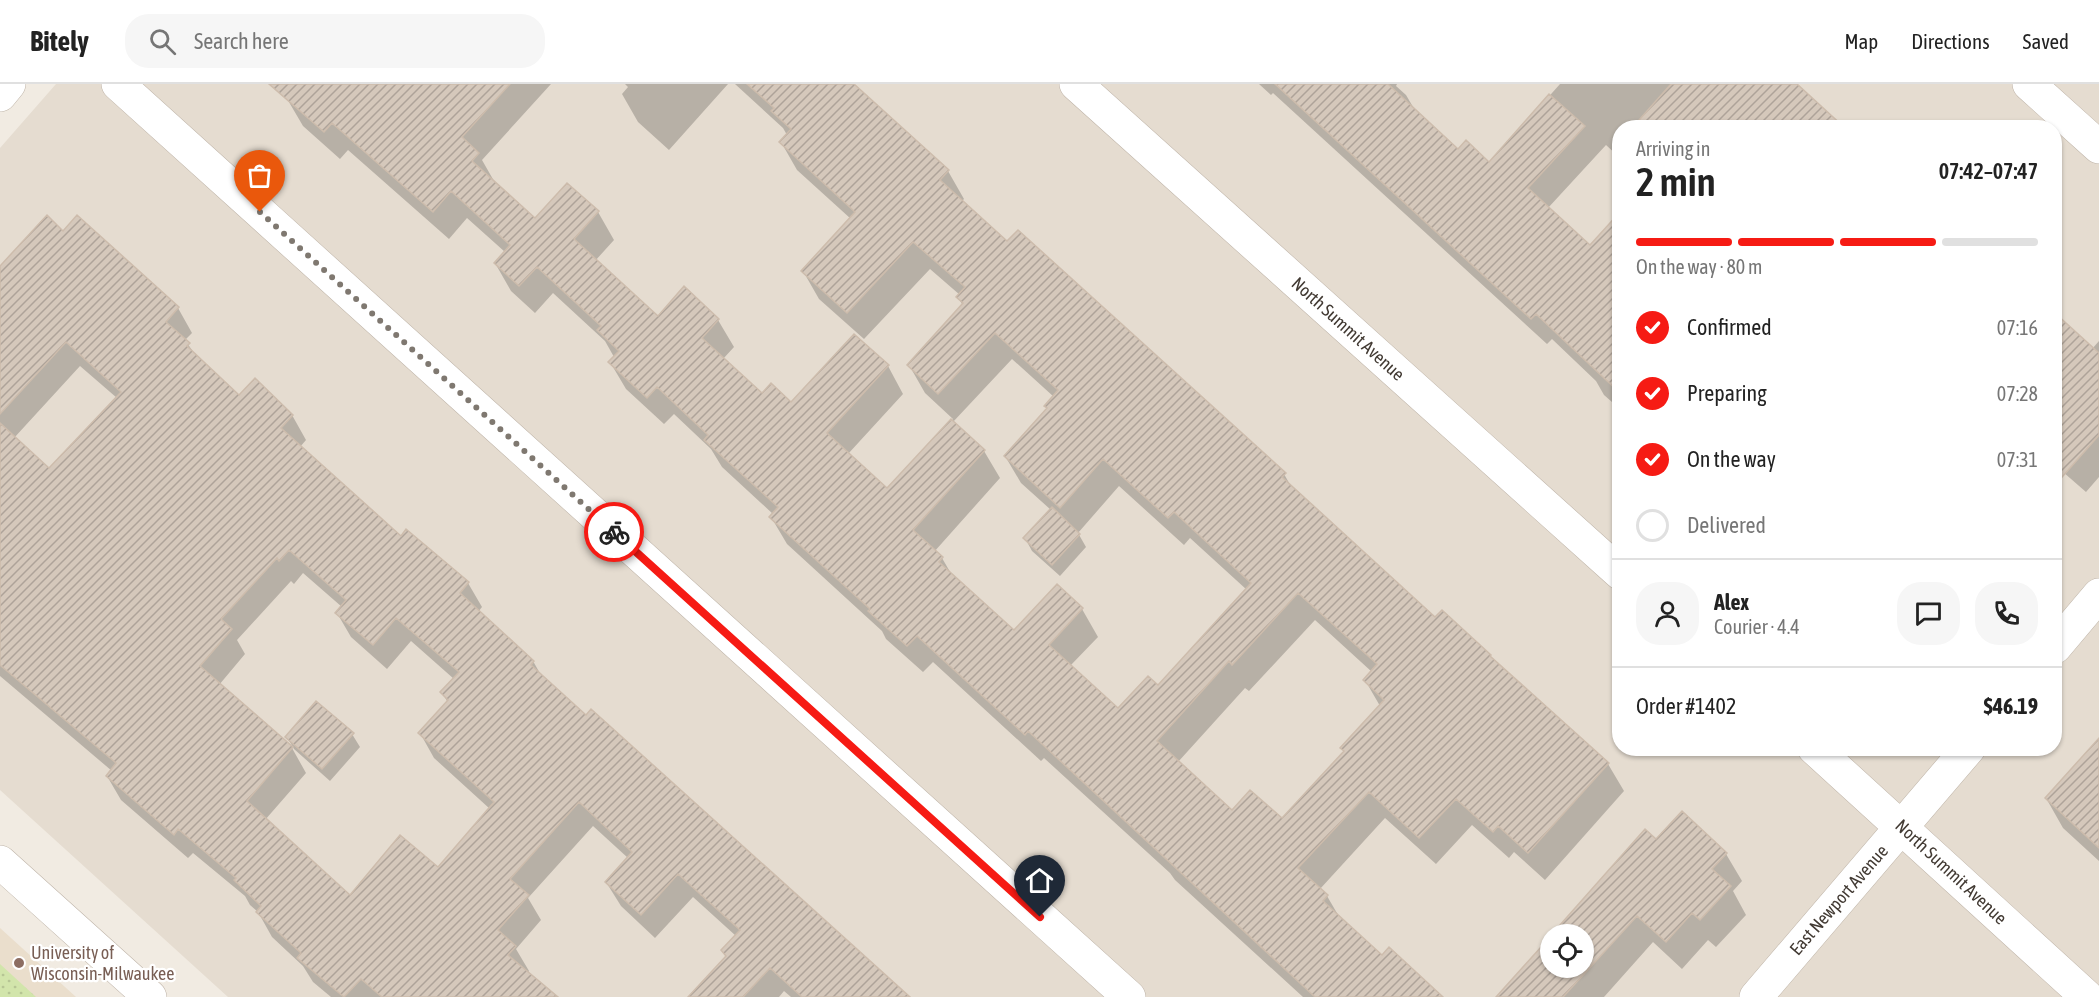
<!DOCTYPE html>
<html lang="en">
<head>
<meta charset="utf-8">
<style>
  body { margin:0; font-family:"Asap Condensed",sans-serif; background:#f6f6f6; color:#222; height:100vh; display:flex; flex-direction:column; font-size:22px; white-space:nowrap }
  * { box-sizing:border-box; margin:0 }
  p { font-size:20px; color:#767676 }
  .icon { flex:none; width:33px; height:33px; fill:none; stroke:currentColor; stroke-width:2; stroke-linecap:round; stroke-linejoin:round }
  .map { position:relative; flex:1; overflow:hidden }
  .details { position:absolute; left:1612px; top:36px; width:450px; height:636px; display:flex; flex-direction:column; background:#fff; border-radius:24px; box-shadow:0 2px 4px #0004 }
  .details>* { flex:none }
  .fabs { position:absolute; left:1540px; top:840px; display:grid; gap:12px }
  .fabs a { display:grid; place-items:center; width:54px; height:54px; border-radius:50%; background:#fff; box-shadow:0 2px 4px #0004; font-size:30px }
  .pin { position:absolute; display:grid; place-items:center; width:51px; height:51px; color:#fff; margin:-62px -26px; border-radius:50% 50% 50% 0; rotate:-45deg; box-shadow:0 0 6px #0007 }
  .pin .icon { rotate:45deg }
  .courier { position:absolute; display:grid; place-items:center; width:60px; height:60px; margin:-30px; border:4px solid #f61b14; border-radius:50%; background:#fff; color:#222; box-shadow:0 2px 8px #0007 }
  .headline em { font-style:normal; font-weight:600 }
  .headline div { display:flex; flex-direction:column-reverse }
  .headline { display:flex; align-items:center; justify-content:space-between; height:102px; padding:0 24px }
  h1 { font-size:39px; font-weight:600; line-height:45px }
  .bar { display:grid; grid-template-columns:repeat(4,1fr); gap:9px 6px; align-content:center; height:72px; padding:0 24px }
  .bar i { height:8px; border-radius:4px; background:#e0e0e0 }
  .bar .on { background:#f61b14 }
  .bar p { grid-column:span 4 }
  .line { display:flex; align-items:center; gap:15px; padding:0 24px; border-top:2px solid #e0e0e0 }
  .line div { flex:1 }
  .round { display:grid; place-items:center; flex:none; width:63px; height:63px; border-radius:24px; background:#f6f6f6 }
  ol { padding:0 24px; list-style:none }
  li { display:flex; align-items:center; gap:18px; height:66px }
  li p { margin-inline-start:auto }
  li .icon { padding:6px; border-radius:50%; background:#f61b14; color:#fff; stroke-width:4 }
  li:last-child { color:#767676 }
  li i { width:33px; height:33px; border:3px solid #e0e0e0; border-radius:50% }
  header { display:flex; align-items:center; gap:36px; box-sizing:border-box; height:84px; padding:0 30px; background:#fff; border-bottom:2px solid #e0e0e0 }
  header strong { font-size:28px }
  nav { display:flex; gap:33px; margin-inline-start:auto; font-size:21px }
  .search { width:420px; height:54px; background:#f6f6f6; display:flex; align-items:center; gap:15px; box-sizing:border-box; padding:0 21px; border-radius:24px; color:#767676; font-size:22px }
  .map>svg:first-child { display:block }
  .residential { fill:#e5dcd0; fill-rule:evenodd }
  .education { fill:#eadecc }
  .grass { fill:url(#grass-dots) }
  .shadow { fill:#0003; fill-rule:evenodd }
  .building { fill:url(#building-hatch); stroke:#cdbcac; stroke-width:1.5; fill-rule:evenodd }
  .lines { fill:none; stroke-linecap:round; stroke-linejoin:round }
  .minor-casing { stroke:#bfb4a8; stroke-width:34 }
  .tertiary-casing { stroke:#bfb4a8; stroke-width:34 }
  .minor { stroke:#fff; stroke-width:33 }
  .tertiary { stroke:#fff; stroke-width:33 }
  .done { stroke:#7f7870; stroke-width:6; stroke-dasharray:0 10.8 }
  .route { stroke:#f61b14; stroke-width:8 }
  .education-dot { fill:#8d6e63; stroke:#fff; stroke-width:2 }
  .labels { text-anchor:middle; stroke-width:4.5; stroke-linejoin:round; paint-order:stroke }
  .street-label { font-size:18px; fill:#423a33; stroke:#fff }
  .education-label { font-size:18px; fill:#785e54; stroke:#fff; text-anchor:start }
</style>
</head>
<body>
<header>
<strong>Bitely</strong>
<div class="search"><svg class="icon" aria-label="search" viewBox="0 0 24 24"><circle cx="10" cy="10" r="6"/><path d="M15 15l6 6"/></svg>Search here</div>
<nav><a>Map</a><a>Directions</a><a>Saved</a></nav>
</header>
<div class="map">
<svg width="2099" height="913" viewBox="0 0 2099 913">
  <defs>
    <pattern id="grass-dots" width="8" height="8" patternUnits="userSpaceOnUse" patternTransform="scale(1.5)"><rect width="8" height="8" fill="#d2e5ab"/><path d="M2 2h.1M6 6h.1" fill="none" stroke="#b6c594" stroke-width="1.8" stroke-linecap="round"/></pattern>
    <pattern id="building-hatch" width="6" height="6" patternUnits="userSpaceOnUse" patternTransform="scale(1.5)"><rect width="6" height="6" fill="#d5c8bb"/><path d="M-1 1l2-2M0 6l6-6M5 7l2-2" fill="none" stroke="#aea399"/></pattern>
  </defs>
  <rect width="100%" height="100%" fill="#f1ebe2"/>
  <path class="residential" d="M56,0H2099V913H228L0,706V64ZM1620,44H2055V664H1620ZM1551,850H1584V884H1551Z"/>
  <path class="education" d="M0,844L76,913H0Z"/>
  <path class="grass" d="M0,880L36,913H0Z"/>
  <path class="shadow" d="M272,0H551L482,76L494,97L535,136L568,101L598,128L614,156L595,177L658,234L718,236L734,263L723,275L762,312L792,320L888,282L903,310L848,370L887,406L953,335L925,309L909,281L963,222L958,213L960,211L930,185L864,255L819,215L803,187L851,135L797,86L781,58L787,51L783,44L735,0H851L948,87L964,115L961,118L1007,159L1284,390L1293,406L1435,535L1442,528L1493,576L1608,680L1624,707L1545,796L1514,768L1509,774L1472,741L1436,780L1385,734L1320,805L1327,812L1341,836L1382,873L1441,913H1303L1175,796L1170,789L1044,674L1041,677L933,578L923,588L886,555L882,547L787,460L771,433L773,430L722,383L711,365L674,330L664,340L626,305L610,278L614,273L605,257L553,209L535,229L511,207L495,179L505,168L467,134L449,155L348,66L340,75L303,42L286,13ZM1012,275L1054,313L1048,325L1005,372L1021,399L1051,426L1025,454L1032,467L1060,492L1086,463L1078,449L1119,402L1184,461L1190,454L1247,506L1158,603L1118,626L1070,582L1098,553L1082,525L1057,502L1014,548L953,493L942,474L934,468L1000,394L984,367L953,338ZM1315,536L1372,588L1365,596L1380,622L1342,664L1344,669L1282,737L1232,728L1178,678L1245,604L1249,607Z
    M625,0H728L669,66L638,38L622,10L628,3Z
    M1259,0H1397L1396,2L1406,11L1416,28L1458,67L1489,80L1560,0H1795L1842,44H1620V74L1606,61L1548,124L1590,163L1620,130V325L1604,311L1596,297L1552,255L1547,260L1273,9L1271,11Z
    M63,149L178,224L192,249L185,256L196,272L240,313L292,331L306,356L300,363L401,454L468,499L482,523L478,528L533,577L542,593L908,913H791L784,907L779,913H702L727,874L723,867L736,852L693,813L655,854L621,822L606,798L628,774L593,742L528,814L541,836L516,865L529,887L528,889L556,913H331L313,898L303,882L272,853L258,828L250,821L245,812L193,769L188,774L121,716L107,692L112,687L0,592V184ZM80,282L117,314L49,386L14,354ZM303,489L342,523L337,529L351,553L387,585L411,557L454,595L442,608L448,619L420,649L434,674L490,725L438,785L350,814L265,736L306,689L292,664L219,601L245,570L237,556L291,497L294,500Z
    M2055,231L2092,265L2099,257V393L2086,408L2063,388L2055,394Z
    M352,650L360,663L330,697L294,665L287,653Z
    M2099,656V777L2063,744L2046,714Z
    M1656,757L1726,770L1742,797L1733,807L1746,831L1716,863L1708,856L1682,885L1653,858L1604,913H1497L1551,853V884H1584V850H1554L1601,799Z"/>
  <path class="building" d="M269,0H510L462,53L479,69L472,77L535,134L567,99L599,127L574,155L658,232L684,202L719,235L702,254L762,309L771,299L791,318L854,250L889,281L827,349L887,404L951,335L985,366L913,446L943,473L939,478L1014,546L1057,500L1083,524L1049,561L1118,624L1148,592L1158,601L1251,499L1174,428L1168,434L1103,375L1060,424L1004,372L1047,324L1044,322L1058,306L995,249L938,310L907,281L963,219L956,213L965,203L913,158L847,229L801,187L855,128L779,58L791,45L771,27L774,24L747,0H854L949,86L940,96L1007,157L1018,146L1286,389L1282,393L1435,533L1442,526L1491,571L1490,572L1609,679L1528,769L1498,742L1493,748L1456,715L1419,754L1369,708L1298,784L1328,811L1323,817L1382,871L1389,863L1443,913H1315L1028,647L1025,651L917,552L907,562L868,527L870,525L769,433L778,423L704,356L708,351L657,303L647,314L608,278L619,267L597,246L601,242L537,183L519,202L494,179L510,161L451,107L433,128L332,39L324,48ZM1298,509L1377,580L1363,596L1384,616L1340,664L1344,667L1282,734L1250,706L1232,726L1157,657L1229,577L1232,581Z
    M1275,0H1388L1458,65L1466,56L1489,78L1549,10L1585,42L1528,104L1590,161L1620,128V309L1536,230L1531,235Z
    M1671,0H1797L1845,44H1632Z
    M47,131L63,147L77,131L179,223L166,238L190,259L187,262L239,311L255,294L293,331L281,344L401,452L406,445L469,498L460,509L534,577L531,581L586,631L591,625L910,913H802L770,884L743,913H688L726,872L721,866L740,846L678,790L641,831L605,798L632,768L579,718L510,795L529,811L498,846L516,862L508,871L558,913H382L361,895L344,913L297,874L301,869L256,828L261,822L234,796L236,794L178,745L174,751L106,692L116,679L0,581V339L49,384L121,308L66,258L0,330V182ZM289,466L346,516L335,529L373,561L396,534L459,588L440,608L448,616L418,649L494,718L438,783L400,751L350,811L247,717L293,663L200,582L232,545L221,535L277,474L279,477Z
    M2055,229L2099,269V351L2055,401Z
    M1052,423L1080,450L1052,481L1023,454Z
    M316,617L354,649L322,685L285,653Z
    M2099,654V764L2045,714Z
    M1682,727L1727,769L1712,785L1731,802L1700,836L1692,829L1666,858L1637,832L1563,913H1496L1551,852V884H1584V850H1552L1645,745L1656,755Z"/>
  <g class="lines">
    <g class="minor-casing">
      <path id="minor" d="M118,0L1129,913
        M1076,0L1620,489
        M2029,0L2099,63
        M2055,563L2099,511
        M1814,664L2087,913
        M1756,913L1969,664"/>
    </g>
    <g class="tertiary-casing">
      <path id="tertiary" d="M0,11L9,0
        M0,778L150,913"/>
    </g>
    <use href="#minor" class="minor"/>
    <use href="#tertiary" class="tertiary"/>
  </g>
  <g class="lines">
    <path class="done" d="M260,128L614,448"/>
    <path class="route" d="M614,448L1040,833"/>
  </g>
  <circle class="education-dot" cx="19" cy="879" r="6"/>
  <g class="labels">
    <g class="street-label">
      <text transform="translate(1348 245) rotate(42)" y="6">North Summit Avenue</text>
      <text transform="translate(1951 788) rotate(43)" y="6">North Summit Avenue</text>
      <text transform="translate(1839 816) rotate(-49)" y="6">East Newport Avenue</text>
    </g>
    <g class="education-label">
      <text x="31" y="875">University of<tspan x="31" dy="21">Wisconsin-Milwaukee</tspan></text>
    </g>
  </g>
</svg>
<div class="fabs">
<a><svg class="icon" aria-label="locate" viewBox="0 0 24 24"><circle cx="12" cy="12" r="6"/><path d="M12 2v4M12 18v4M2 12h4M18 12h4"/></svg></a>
</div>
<div class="pin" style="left:260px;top:128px;background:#ea580c"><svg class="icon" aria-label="bag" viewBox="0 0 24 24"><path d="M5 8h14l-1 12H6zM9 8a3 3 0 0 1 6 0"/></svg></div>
<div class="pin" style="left:1040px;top:833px;background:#1f2937"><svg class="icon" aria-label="home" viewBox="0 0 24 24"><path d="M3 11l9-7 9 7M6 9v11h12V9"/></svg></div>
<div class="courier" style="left:614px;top:448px"><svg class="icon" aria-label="bike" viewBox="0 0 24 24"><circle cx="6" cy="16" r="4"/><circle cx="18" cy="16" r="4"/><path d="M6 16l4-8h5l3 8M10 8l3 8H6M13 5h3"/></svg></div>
<section class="details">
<div class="headline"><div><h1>2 min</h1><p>Arriving in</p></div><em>07:42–07:47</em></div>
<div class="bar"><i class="on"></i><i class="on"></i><i class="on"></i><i></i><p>On the way · 80 m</p></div>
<ol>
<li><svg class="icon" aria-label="check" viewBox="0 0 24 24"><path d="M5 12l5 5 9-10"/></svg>Confirmed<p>07:16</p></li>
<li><svg class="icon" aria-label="check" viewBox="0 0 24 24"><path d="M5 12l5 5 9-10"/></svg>Preparing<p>07:28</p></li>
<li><svg class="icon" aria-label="check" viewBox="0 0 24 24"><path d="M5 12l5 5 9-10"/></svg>On the way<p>07:31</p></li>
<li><i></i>Delivered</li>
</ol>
<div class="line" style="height:108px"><a class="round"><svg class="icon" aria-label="person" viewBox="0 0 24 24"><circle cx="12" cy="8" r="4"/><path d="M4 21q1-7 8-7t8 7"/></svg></a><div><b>Alex</b><p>Courier · 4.4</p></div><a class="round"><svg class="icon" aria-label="chat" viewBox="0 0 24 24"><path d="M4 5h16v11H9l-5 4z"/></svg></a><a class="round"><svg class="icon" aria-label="phone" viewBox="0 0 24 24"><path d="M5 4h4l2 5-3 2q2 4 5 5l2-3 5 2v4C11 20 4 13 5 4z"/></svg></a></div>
<div class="line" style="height:78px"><div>Order #1402</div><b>$46.19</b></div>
</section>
</div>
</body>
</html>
